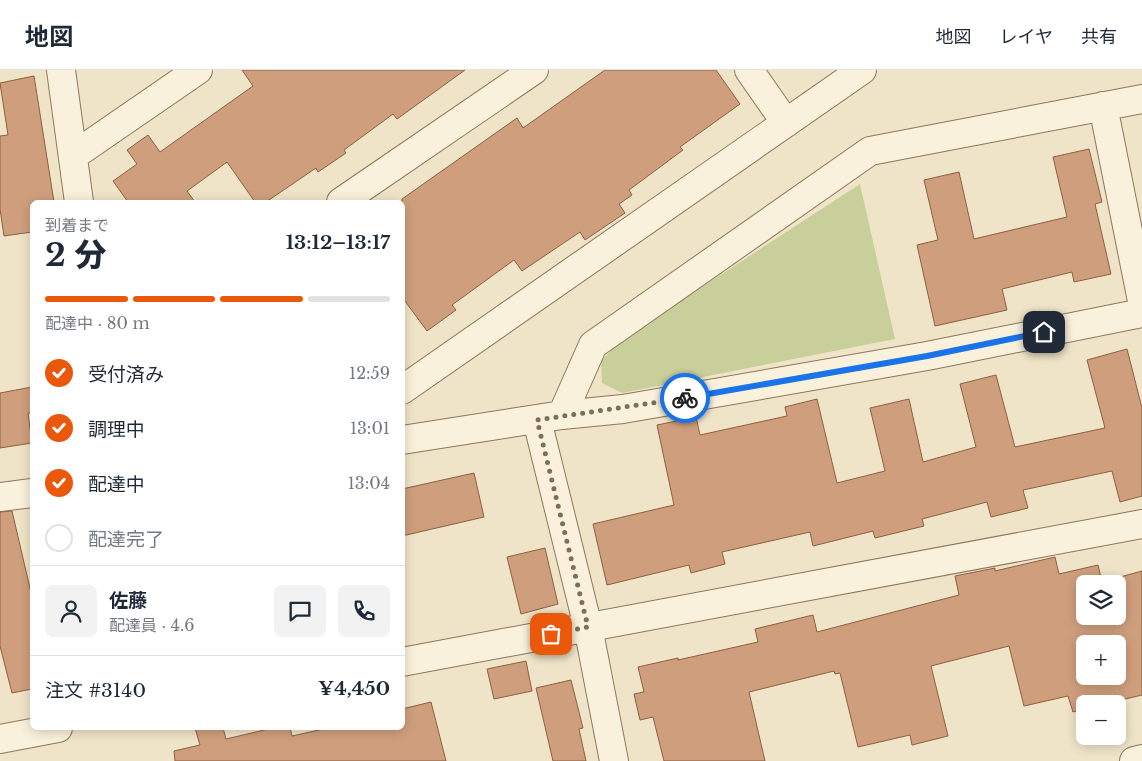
<!DOCTYPE html>
<html lang="ja">
<head>
<meta charset="utf-8">
<style>
  body { margin:0; font-family:"Libre Baskerville","Noto Sans JP",serif; background:#f2f2f3; color:#1f2937; height:100vh; display:flex; flex-direction:column; font-size:19px; white-space:nowrap }
  * { box-sizing:border-box; margin:0 }
  p { font-size:16px; color:#747a83 }
  .icon { flex:none; width:28px; height:28px; fill:none; stroke:currentColor; stroke-width:2; stroke-linecap:round; stroke-linejoin:round }
  .map { position:relative; flex:1; overflow:hidden }
  .side { position:absolute; left:30px; top:130px; width:375px; height:530px; display:flex; flex-direction:column; background:#fff; border-radius:8px; box-shadow:0 2px 12px #0003 }
  .side>* { flex:none }
  .buttons { position:absolute; left:1076px; top:505px; display:grid; gap:10px }
  .buttons a { display:grid; place-items:center; width:50px; height:50px; border-radius:8px; background:#fff; box-shadow:0 2px 12px #0003; font-size:25px }
  .pin { position:absolute; display:grid; place-items:center; width:42px; height:42px; color:#fff; margin:-21px; border-radius:10px; box-shadow:0 2px 8px #0006 }
  .courier { position:absolute; display:grid; place-items:center; width:50px; height:50px; margin:-25px; border:4px solid #1a73e8; border-radius:50%; background:#fff; color:#222; box-shadow:0 1px 6px #0007 }
  .summary em { font-style:normal; font-weight:800 }
  .summary div { display:flex; flex-direction:column-reverse }
  .summary { display:flex; align-items:center; justify-content:space-between; height:85px; padding:0 15px }
  h1 { font-size:32px; font-weight:800; line-height:38px }
  .bar { display:grid; grid-template-columns:repeat(4,1fr); gap:8px 5px; align-content:center; height:60px; padding:0 15px }
  .bar i { height:6px; border-radius:4px; background:#e0e1e3 }
  .bar .selected { background:#ea580c }
  .bar p { grid-column:span 4 }
  .line { display:flex; align-items:center; gap:12px; padding:0 15px; border-top:1px solid #e0e1e3 }
  .line div { flex:1 }
  .round { display:grid; place-items:center; flex:none; width:52px; height:52px; border-radius:8px; background:#f2f2f3 }
  ol { padding:0 15px; list-style:none }
  li { display:flex; align-items:center; gap:15px; height:55px }
  li p { margin-inline-start:auto }
  li .icon { padding:5px; border-radius:50%; background:#ea580c; color:#fff; stroke-width:4 }
  li:last-child { color:#747a83 }
  li i { width:28px; height:28px; border:2px solid #e0e1e3; border-radius:50% }
  header { display:flex; align-items:center; gap:30px; box-sizing:border-box; height:70px; padding:0 25px; background:#fff; border-bottom:1px solid #e0e1e3 }
  header strong { font-size:24px }
  nav { display:flex; gap:28px; margin-inline-start:auto; font-size:18px }
  .map>svg:first-child { display:block }
  .green { fill:#c9cf9b }
  .building { fill:#cf9f7d; stroke:#8d5f41; fill-rule:evenodd }
  .lines { fill:none; stroke-linecap:round; stroke-linejoin:round }
  .street-casing { stroke:#8d765c; stroke-width:30 }
  .street { stroke:#faf1dc; stroke-width:28 }
  .done { stroke:#7c6e5b; stroke-width:5; stroke-dasharray:0 9 }
  .route { stroke:#1a73e8; stroke-width:6 }
</style>
</head>
<body>
<header>
<strong>地図</strong>
<nav><a>地図</a><a>レイヤ</a><a>共有</a></nav>
</header>
<div class="map">
<svg width="1142" height="691" viewBox="0 0 1142 691">
  <rect width="100%" height="100%" fill="#f0e4c8"/>
  <path class="green" d="M860,114L895,269L622,323L602,313L601,291L622,269Z"/>
  <path class="building" d="M242,0H465L397,49L393,44L344,80L346,83L318,102L316,98L266,132H255L227,92L187,121L195,132H128L113,111L137,94L127,80L148,65L160,82L253,16Z
    M605,0H716L740,34L680,77L683,80L629,120L632,125L619,134L625,143L585,170L580,162L522,201L514,190L452,235L456,240L427,261L402,227V129L517,48L523,58Z
    M34,6L54,132H32V162L4,166L0,139V66L8,65L0,13Z
    M1089,79L1102,132L1095,134L1111,204L1074,212L1072,202L1002,219L1007,240L935,256L917,175L938,170L924,110L959,102L974,169L1067,147L1053,87Z
    M1127,279L1142,338V426L1120,432L1112,401L1023,420L1028,438L991,447L987,432L922,449L924,456L875,468L873,461L813,476L810,462L722,482L725,494L691,503L689,495L607,515L593,454L674,435L657,355L696,347L700,365L787,346L785,337L817,329L837,413L885,401L870,338L909,329L923,392L976,377L960,314L996,305L1015,377L1105,358L1087,290Z
    M32,317V343H28L32,373L0,378V323Z
    M474,403L484,447L402,466V419Z
    M12,441L32,527V619L12,623L0,576V442Z
    M545,478L558,534L521,544L507,487Z
    M1055,487L1059,504L1098,495L1102,512L1142,501V625L1105,634H1085V639L1073,642L1068,626L1024,636L1009,576L931,596L948,666L912,675L910,665L858,677L840,603L835,604L834,601L749,622L765,691H664L653,647L640,650L634,624L644,622L638,597L678,588V590L758,572L755,559L813,545L817,562L959,525L955,506L995,498V501ZM1085,514H1118V546H1085ZM1085,574H1118V606H1085Z
    M526,591L532,621L494,629L487,599Z
    M571,610L583,658L579,659L586,691H553L536,618Z
    M431,632L446,691H175L174,681L200,675L195,658H223L226,669L273,658H290L292,666L328,658H402V639Z"/>
  <g class="lines">
    <g class="street-casing">
      <path id="street" d="M61,0L79,132
        M749,0L786,53
        M1103,36L1142,231
        M73,86L198,0
        M341,132L534,0
        M402,320L862,0
        M562,345L593,275L870,81L1142,29
        M537,350L588,557L614,691
        M402,370L562,345L623,339L927,286L1142,243
        M0,427L32,423
        M402,592L1142,454
        M0,669L58,658
        M1134,691L1142,689"/>
    </g>
    <use href="#street" class="street"/>
  </g>
  <g class="lines">
    <path class="done" d="M551,564L588,557L537,350L685,328"/>
    <path class="route" d="M685,328L927,286L1044,262"/>
  </g>
</svg>
<div class="buttons">
<a><svg class="icon" aria-label="layers" viewBox="0 0 24 24"><path d="M12 4l9 5-9 5-9-5zM3 14l9 5 9-5"/></svg></a>
<a>+</a>
<a>−</a>
</div>
<div class="pin" style="left:551px;top:564px;background:#ea580c"><svg class="icon" aria-label="bag" viewBox="0 0 24 24"><path d="M5 8h14l-1 12H6zM9 8a3 3 0 0 1 6 0"/></svg></div>
<div class="pin" style="left:1044px;top:262px;background:#1f2937"><svg class="icon" aria-label="home" viewBox="0 0 24 24"><path d="M3 11l9-7 9 7M6 9v11h12V9"/></svg></div>
<div class="courier" style="left:685px;top:328px"><svg class="icon" aria-label="bike" viewBox="0 0 24 24"><circle cx="6" cy="16" r="4"/><circle cx="18" cy="16" r="4"/><path d="M6 16l4-8h5l3 8M10 8l3 8H6M13 5h3"/></svg></div>
<section class="side">
<div class="summary"><div><h1>2 分</h1><p>到着まで</p></div><em>13:12–13:17</em></div>
<div class="bar"><i class="selected"></i><i class="selected"></i><i class="selected"></i><i></i><p>配達中 · 80 m</p></div>
<ol>
<li><svg class="icon" aria-label="check" viewBox="0 0 24 24"><path d="M5 12l5 5 9-10"/></svg>受付済み<p>12:59</p></li>
<li><svg class="icon" aria-label="check" viewBox="0 0 24 24"><path d="M5 12l5 5 9-10"/></svg>調理中<p>13:01</p></li>
<li><svg class="icon" aria-label="check" viewBox="0 0 24 24"><path d="M5 12l5 5 9-10"/></svg>配達中<p>13:04</p></li>
<li><i></i>配達完了</li>
</ol>
<div class="line" style="height:90px"><a class="round"><svg class="icon" aria-label="person" viewBox="0 0 24 24"><circle cx="12" cy="8" r="4"/><path d="M4 21q1-7 8-7t8 7"/></svg></a><div><b>佐藤</b><p>配達員 · 4.6</p></div><a class="round"><svg class="icon" aria-label="chat" viewBox="0 0 24 24"><path d="M4 5h16v11H9l-5 4z"/></svg></a><a class="round"><svg class="icon" aria-label="phone" viewBox="0 0 24 24"><path d="M5 4h4l2 5-3 2q2 4 5 5l2-3 5 2v4C11 20 4 13 5 4z"/></svg></a></div>
<div class="line" style="height:65px"><div>注文 #3140</div><b>¥4,450</b></div>
</section>
</div>
</body>
</html>
